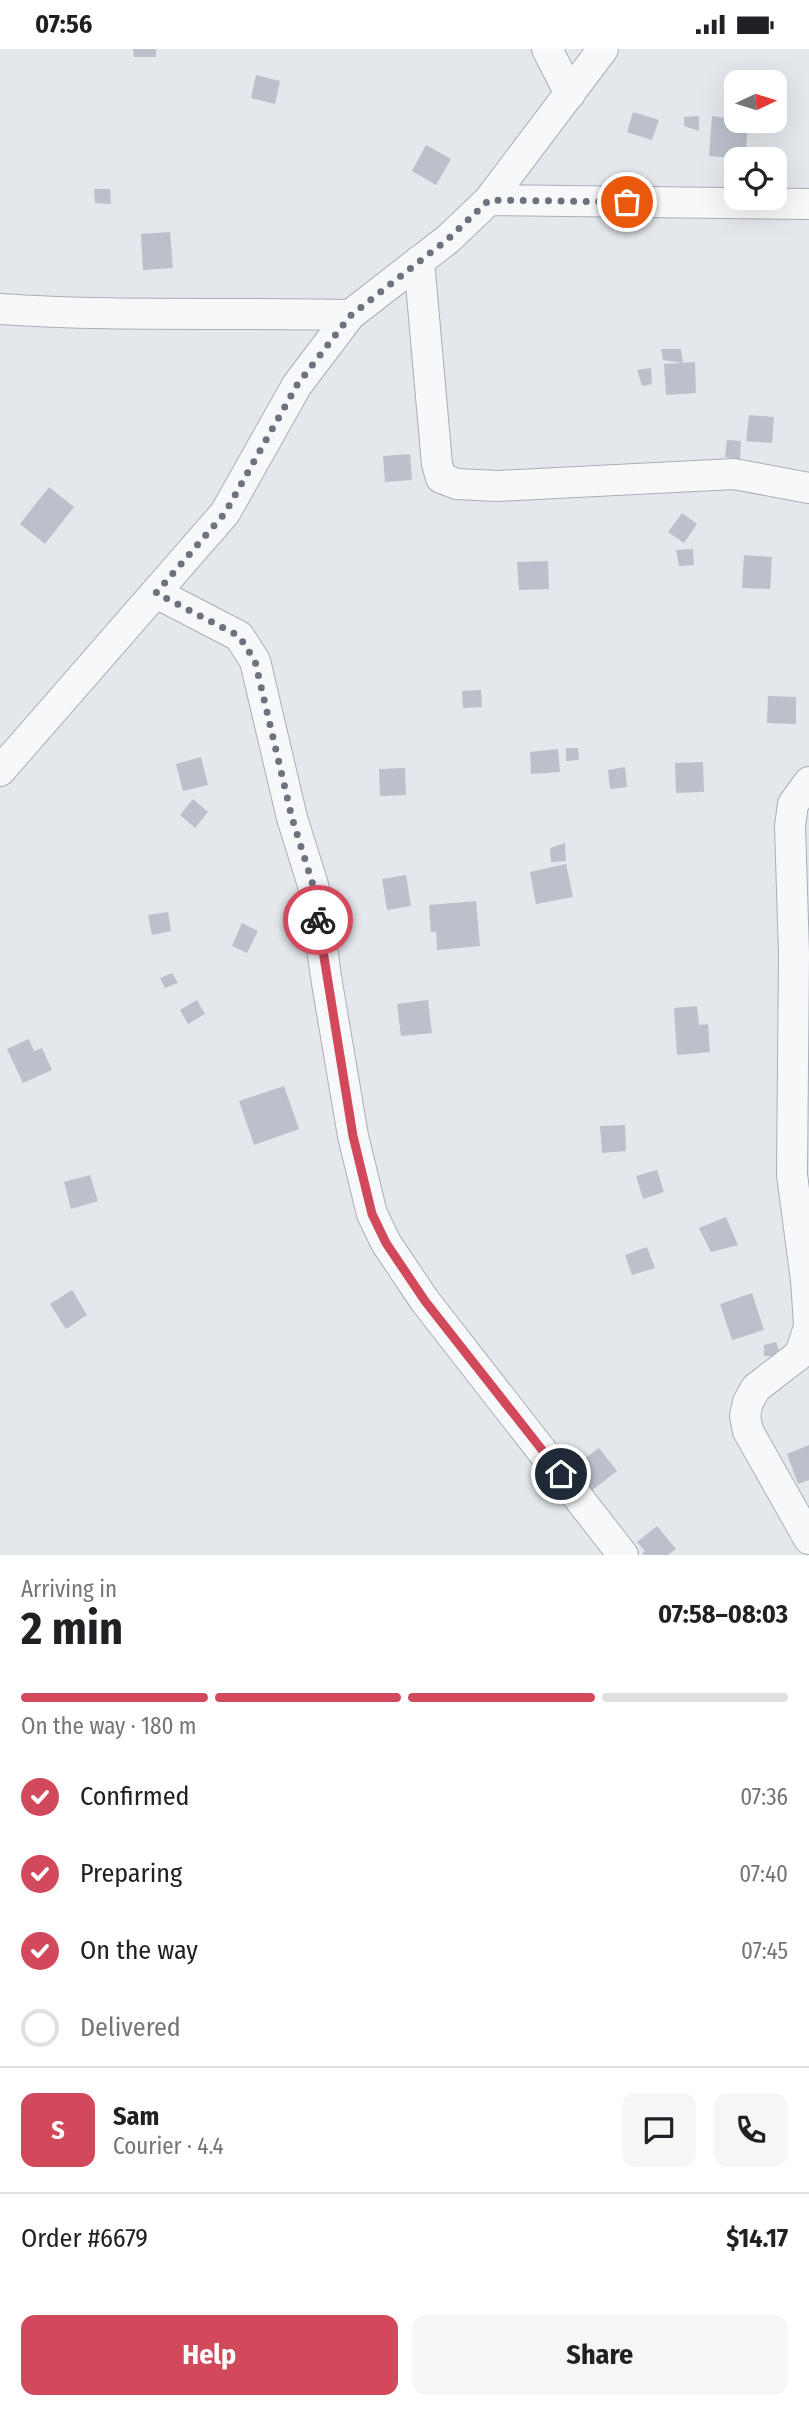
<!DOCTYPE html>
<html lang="en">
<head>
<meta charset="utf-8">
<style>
  body { margin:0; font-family:"Fira Sans Condensed",sans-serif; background:#f6f6f6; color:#202124; height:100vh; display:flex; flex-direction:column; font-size:26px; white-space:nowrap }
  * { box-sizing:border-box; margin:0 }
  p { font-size:23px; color:#757577 }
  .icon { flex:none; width:38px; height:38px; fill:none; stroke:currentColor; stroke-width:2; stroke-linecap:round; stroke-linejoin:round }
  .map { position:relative; height:1506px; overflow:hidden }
  .sheet { display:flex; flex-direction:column; background:#fff; flex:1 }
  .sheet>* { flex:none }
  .needle { width:46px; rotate:86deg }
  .controls { position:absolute; left:724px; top:21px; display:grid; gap:14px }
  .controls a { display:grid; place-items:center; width:63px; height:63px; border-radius:14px; background:#fff; box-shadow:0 7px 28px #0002; font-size:35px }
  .pin { position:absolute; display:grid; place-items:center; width:60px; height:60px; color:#fff; margin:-30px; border:4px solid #fff; border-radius:50%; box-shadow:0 2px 7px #0007 }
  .courier { position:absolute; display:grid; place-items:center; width:70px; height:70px; margin:-35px; border:5px solid #d1495b; border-radius:50%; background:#fff; color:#222; box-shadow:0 2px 9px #0007 }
  .head em { font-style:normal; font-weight:700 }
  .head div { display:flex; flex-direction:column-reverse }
  .head { display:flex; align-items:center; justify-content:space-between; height:119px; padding:0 21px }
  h1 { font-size:46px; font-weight:700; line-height:52px }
  .bar { display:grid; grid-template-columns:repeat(4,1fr); gap:10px 7px; align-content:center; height:84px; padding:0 21px }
  .bar i { height:9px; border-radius:5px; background:#e0e0e0 }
  .bar .on { background:#d1495b }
  .bar p { grid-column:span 4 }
  .line { display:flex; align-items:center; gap:18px; padding:0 21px; border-top:2px solid #e0e0e0 }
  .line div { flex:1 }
  .round { display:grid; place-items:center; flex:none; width:74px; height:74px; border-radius:14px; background:#f6f6f6 }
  ol { padding:0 21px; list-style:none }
  li { display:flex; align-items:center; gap:21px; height:77px }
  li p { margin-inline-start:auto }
  li .icon { padding:7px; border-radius:50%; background:#d1495b; color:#fff; stroke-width:4 }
  li:last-child { color:#757577 }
  li i { width:38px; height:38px; border:4px solid #e0e0e0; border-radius:50% }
  .cta { display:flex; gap:14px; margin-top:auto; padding:14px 21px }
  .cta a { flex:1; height:80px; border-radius:14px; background:#d1495b; color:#fff; font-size:28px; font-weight:700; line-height:80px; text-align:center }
  .cta a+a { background:#f6f6f6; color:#202124 }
  .status { display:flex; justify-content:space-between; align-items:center; height:49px; padding:0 35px; background:#fff; direction:ltr }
  .status svg { height:19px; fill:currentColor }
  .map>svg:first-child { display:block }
  .building { fill:#bbc0ca }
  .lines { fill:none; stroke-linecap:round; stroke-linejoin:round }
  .minor-casing { stroke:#a9aeb7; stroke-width:32 }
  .minor { stroke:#f7f8fa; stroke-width:30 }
  .done { stroke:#6c737f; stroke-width:7; stroke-dasharray:0 12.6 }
  .route { stroke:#d1495b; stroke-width:9 }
</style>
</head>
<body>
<div class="status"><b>07:56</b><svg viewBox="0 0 49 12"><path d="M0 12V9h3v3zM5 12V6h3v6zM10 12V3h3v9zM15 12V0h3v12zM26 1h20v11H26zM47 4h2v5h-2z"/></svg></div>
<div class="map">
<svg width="809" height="1506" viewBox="0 0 809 1506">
  <rect width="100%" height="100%" fill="#e4e7ec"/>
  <path class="building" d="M133,0H156V8H134Z
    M256,26L280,32L275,55L251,49Z
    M633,63L659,71L652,91L627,83Z
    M699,67V82L684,77V68Z
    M712,67L748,72L745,110L709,107Z
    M426,96L451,110L436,136L412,122Z
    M94,140H110L111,155L95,154Z
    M170,183L173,219L143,221L141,185Z
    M661,300H681L683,314L695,313L696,344L666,346L664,315L683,314L663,311Z
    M651,319L652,335L642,337L637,321Z
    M749,366L774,368L772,394L746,392Z
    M727,391L741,392L740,410L725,408Z
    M410,405L412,431L385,433L383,407Z
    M49,438L74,458L45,495L20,475Z
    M682,464L697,475L684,494L668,483Z
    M693,500L694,516L679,517L676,501Z
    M744,506L772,508L770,540L742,539Z
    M548,512L549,540L519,541L517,513Z
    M481,641L482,658L463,659L462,642Z
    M768,647L796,648V675L767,674Z
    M566,699H578L579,711L566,712Z
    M558,700L560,723L531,725L530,703Z
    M201,708L208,736L183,742L176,715Z
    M703,713L704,743L676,744L675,714Z
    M625,718L627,738L610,740L608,721Z
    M405,719L406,746L380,747L379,720Z
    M193,750L208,763L195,779L180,766Z
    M565,794L566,812L551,813L550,799Z
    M566,815L573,848L536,855L530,823Z
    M406,826L411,857L387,861L382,830Z
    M476,852L480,897L437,901L436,883H431L429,856Z
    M168,863L171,882L152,886L148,866Z
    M242,874L258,882L247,904L232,897Z
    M172,924L178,934L165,939L160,929Z
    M197,951L205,965L188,975L180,961Z
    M428,951L432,984L401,987L397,955Z
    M697,957L699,976L708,975L710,1003L677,1006L674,959Z
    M29,990L34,1002L42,999L52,1021L23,1034L7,1000Z
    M284,1037L299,1080L254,1096L239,1052Z
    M625,1076L626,1102L602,1104L600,1077Z
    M657,1121L664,1143L643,1150L636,1127Z
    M90,1126L98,1152L71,1160L64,1133Z
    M726,1168L738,1196L711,1203L699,1179Z
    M647,1198L655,1219L632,1226L625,1206Z
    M72,1241L87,1266L66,1280L50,1255Z
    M752,1244L764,1281L732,1291L720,1255Z
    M776,1293L781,1307H764V1296Z
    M809,1396V1431L798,1435L787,1405Z
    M599,1399L617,1422L591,1442L582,1429L586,1426L577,1415Z
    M657,1477L676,1500L668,1506H644L642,1504L645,1502L637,1493Z"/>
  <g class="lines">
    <g class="minor-casing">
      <path id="minor" d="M547,0L570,45
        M489,151L809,155
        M419,212L437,415L441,429L457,435L497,437L734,425L809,439
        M0,260C117,268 233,263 350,266
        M156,544L239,587L255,612L292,769L313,836L327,934L353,1087L372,1165L386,1194L425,1252L623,1506
        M0,722L225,464L297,336L350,266L448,190L489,151L603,0
        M809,733L793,755L790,777L794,905L792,1126L806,1231L809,1275
        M809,1278L800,1305L756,1339L748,1353L745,1367L748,1382L809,1490"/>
    </g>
    <use href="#minor" class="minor"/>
  </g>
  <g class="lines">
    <path class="done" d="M318,871L313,836L292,769L255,612L239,587L156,544L225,464L297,336L350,267L448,190L489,151L627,153"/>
    <path class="route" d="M318,871L353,1087L372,1165L386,1194L425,1252L561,1425"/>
  </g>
</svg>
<div class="controls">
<a><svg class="needle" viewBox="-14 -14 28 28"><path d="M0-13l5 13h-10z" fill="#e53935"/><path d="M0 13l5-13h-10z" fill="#757577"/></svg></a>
<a><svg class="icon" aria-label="locate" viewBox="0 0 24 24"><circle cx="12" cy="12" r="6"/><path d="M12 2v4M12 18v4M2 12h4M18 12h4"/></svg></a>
</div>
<div class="pin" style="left:627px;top:153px;background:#ea580c"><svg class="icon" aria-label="bag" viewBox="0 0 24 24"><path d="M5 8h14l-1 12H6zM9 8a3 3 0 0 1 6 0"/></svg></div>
<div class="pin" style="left:561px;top:1425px;background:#1f2937"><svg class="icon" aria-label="home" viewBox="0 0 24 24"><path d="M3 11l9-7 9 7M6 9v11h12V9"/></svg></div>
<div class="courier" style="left:318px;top:871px"><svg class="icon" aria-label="bike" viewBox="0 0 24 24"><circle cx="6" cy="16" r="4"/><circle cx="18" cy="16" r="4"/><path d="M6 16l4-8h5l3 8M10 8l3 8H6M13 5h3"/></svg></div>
</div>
<section class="sheet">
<div class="head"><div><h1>2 min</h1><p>Arriving in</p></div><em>07:58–08:03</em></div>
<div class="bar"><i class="on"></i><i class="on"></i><i class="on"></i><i></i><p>On the way · 180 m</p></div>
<ol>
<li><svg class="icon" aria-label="check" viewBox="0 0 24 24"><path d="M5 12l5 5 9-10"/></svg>Confirmed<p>07:36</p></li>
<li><svg class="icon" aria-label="check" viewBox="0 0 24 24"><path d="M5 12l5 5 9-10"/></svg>Preparing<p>07:40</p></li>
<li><svg class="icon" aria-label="check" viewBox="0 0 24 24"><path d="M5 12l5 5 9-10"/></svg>On the way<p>07:45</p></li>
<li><i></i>Delivered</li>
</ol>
<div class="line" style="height:126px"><b class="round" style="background:#d1495b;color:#fff">S</b><div><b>Sam</b><p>Courier · 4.4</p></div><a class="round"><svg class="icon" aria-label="chat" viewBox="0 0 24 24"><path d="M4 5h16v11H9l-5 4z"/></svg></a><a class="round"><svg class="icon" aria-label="phone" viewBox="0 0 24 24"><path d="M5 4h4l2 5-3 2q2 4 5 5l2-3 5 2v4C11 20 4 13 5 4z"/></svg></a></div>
<div class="line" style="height:91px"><div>Order #6679</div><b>$14.17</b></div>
<div class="cta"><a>Help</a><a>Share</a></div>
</section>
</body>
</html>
